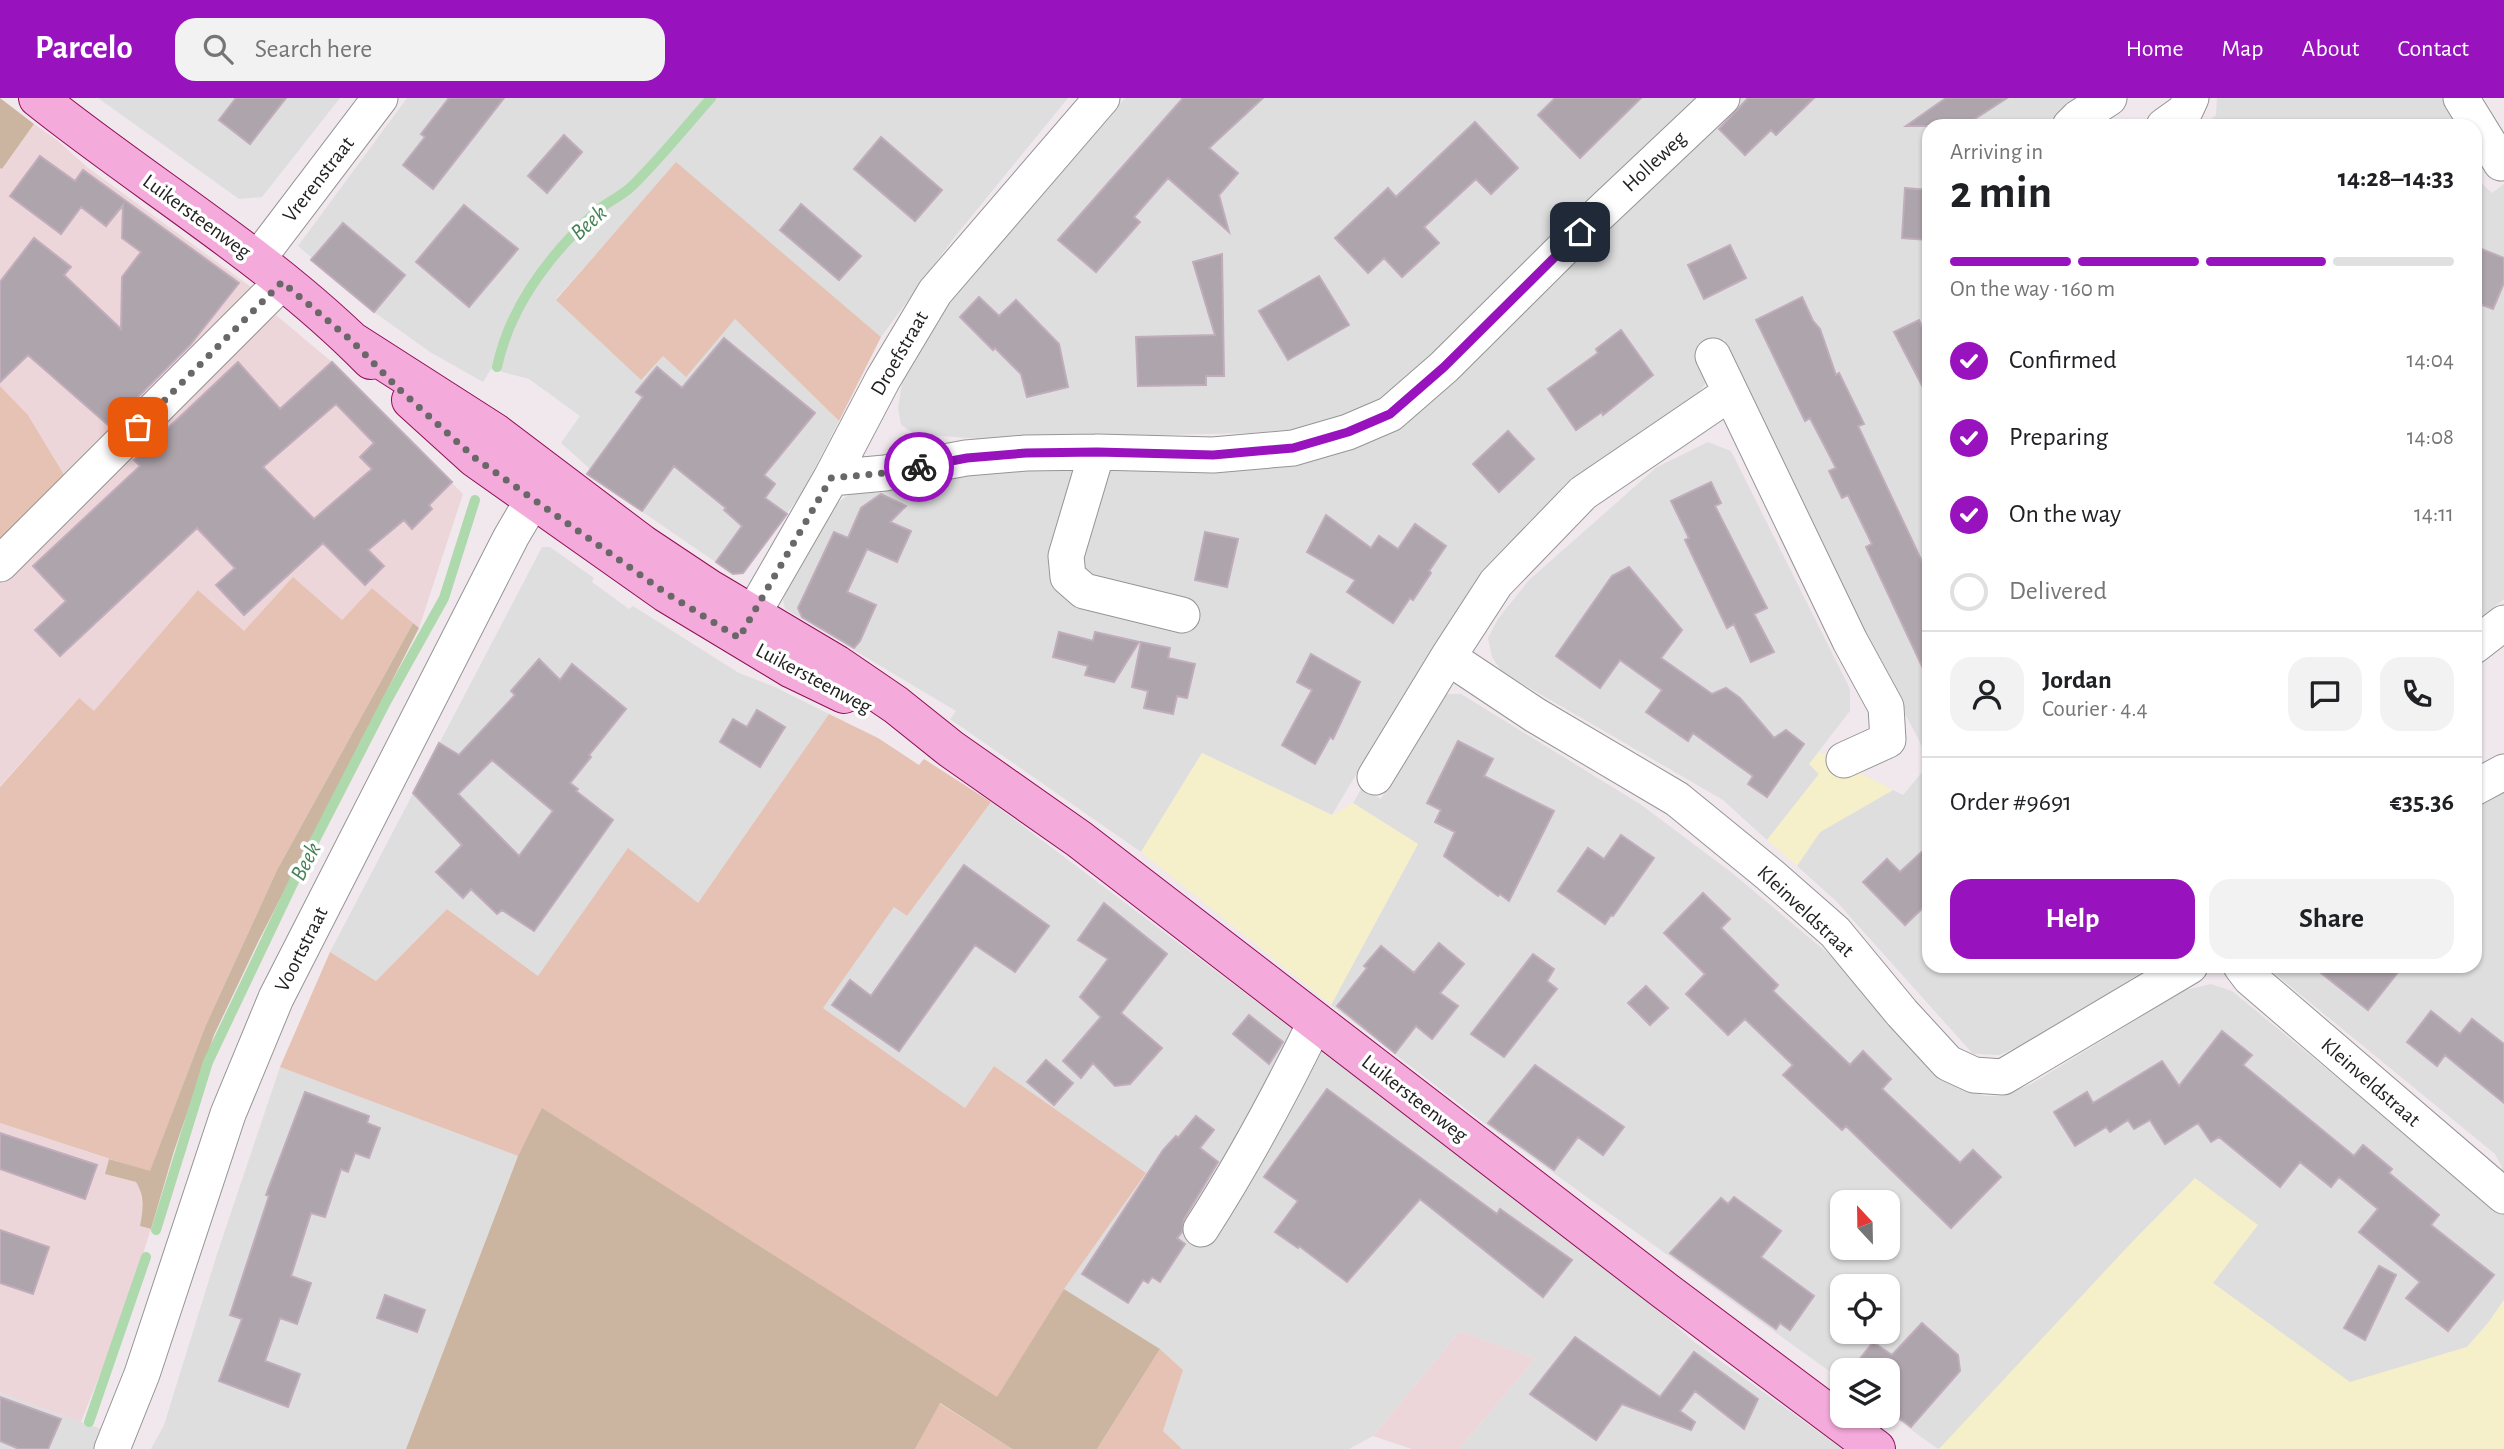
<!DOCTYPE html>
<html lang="en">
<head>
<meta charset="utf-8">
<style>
  body { margin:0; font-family:"Alegreya Sans",sans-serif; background:#f2f2f2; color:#202124; height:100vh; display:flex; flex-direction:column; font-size:26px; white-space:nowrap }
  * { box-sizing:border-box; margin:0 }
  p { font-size:23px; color:#757577 }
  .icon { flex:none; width:38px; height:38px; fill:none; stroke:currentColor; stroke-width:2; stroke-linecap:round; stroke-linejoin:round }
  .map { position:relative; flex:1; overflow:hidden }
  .side { position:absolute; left:1922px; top:21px; width:560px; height:854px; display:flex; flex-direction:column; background:#fff; border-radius:21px; box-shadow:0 2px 5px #0004 }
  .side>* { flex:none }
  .needle { width:46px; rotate:338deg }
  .buttons { position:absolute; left:1830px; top:1092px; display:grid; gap:14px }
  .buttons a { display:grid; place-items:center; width:70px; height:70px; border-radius:14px; background:#fff; box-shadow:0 2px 5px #0004; font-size:35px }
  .pin { position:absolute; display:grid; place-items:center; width:60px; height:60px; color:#fff; margin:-30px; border-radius:14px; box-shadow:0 4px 10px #0006 }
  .courier { position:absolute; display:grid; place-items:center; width:70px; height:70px; margin:-35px; border:5px solid #9813be; border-radius:50%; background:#fff; color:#222; box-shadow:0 2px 9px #0007 }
  .overview em { font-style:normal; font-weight:700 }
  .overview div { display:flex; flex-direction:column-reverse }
  .overview { display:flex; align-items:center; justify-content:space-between; height:119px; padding:0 28px }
  h1 { font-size:46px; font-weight:700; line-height:52px }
  .bar { display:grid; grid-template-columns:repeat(4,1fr); gap:10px 7px; align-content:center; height:84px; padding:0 28px }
  .bar i { height:9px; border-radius:5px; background:#e0e0e0 }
  .bar .on { background:#9813be }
  .bar p { grid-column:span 4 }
  .line { display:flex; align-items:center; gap:18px; padding:0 28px; border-top:2px solid #e0e0e0 }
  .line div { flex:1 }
  .round { display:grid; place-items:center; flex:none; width:74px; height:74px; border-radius:21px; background:#f2f2f2 }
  ol { padding:0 28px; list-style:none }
  li { display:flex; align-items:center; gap:21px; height:77px }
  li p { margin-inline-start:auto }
  li .icon { padding:7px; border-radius:50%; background:#9813be; color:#fff; stroke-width:4 }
  li:last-child { color:#757577 }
  li i { width:38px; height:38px; border:4px solid #e0e0e0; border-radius:50% }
  .primary-button { display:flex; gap:14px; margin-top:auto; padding:14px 28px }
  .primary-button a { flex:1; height:80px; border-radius:21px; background:#9813be; color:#fff; font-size:28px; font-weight:700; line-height:80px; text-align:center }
  .primary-button a+a { background:#f2f2f2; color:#202124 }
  header { display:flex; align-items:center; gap:42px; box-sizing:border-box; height:98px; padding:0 35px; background:#9813be; color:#fff }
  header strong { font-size:33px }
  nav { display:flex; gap:38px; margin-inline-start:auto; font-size:24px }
  .search { width:490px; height:63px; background:#f2f2f2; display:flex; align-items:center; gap:18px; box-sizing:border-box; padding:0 24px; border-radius:21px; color:#757577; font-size:26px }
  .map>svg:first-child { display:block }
  .residential { fill:#dededf; fill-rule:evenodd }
  .farmland { fill:#edd6d9 }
  .grass { fill:#e5c2b3 }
  .forest { fill:#cbb5a1 }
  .park { fill:#f5efca }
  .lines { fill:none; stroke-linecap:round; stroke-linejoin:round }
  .stream { stroke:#add9ad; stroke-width:10 }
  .building { fill:#aea4ac; stroke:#c1acbc; stroke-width:2; fill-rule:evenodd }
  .minor-casing { stroke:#959595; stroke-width:37 }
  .major-casing { stroke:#8f0e55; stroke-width:40 }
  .minor { stroke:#fff; stroke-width:35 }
  .major { stroke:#f4aada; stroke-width:38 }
  .done { stroke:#696768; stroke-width:7; stroke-dasharray:0 12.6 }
  .route { stroke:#9813be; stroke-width:9 }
  .labels { text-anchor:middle; stroke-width:7; stroke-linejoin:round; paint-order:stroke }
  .street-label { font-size:21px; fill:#212121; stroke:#fff }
  .water-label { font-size:23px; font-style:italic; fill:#448255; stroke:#fff }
</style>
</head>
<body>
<header>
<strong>Parcelo</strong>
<div class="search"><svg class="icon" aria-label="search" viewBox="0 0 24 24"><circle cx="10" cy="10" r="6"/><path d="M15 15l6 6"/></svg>Search here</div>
<nav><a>Home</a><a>Map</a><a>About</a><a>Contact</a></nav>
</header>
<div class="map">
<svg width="2504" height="1351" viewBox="0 0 2504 1351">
  <rect width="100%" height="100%" fill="#f0e8ed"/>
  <path class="residential" d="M98,0H340L262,99L239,101Z
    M407,0H1068L953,141L881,239L676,65L556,201L641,282L663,258L686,278L734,220L839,323L802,395L743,475L733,476L587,376L590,371L561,345L580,318L529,281L491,271L483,284L430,254L374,214L298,148Z
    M1125,0H1698L1431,264L1380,306L1320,329L1252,335L981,341L915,336L901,327L898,310L903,279L944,205L1003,135Z
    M1739,0H2088L2047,28H1928V665L1919,642L1887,583L1724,241L1696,251L1706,272L1705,286L1694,301L1457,515L1386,626L1332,717L1202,655L1141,754L950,621L956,613L785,511L783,502L787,490L826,419L836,406L857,391L924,379L1328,354L1381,339L1426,308L1500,238L1678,58Z
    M2217,0H2448L2466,28H2202L2216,17Z
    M2474,78L2492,95L2504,86V501L2475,525Z
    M1708,344L1731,353L1850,591V613L1809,666L1819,676L1767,742L1723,702L1502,574L1492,559L1488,540L1498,521L1529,482L1657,369Z
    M542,449H550L594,480L592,484L629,511L633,508L739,575L775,589L829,616L698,805L538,878L447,811L376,883L330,854Z
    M1444,596H1461L1640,706L1731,774L1836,862L1942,981L1966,993L1985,998H2003L2031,986L2185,892L2211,886L2232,893L2464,1084L2499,1079L2502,1069L2495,1056L2274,875L2270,868H2474L2475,707L2504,690V1202L2488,1225L2467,1249L2350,1285L2213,1185L1938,1351L1888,1315V1272H1843V1283L1488,1028L1331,907L1418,746L1353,705L1361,691L1381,701L1436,604ZM1843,1104H1888V1150H1843ZM1843,1188H1888V1234H1843Z
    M1928,667V868H2151L2041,939L1999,957L1973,956L1836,803L1797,768L1820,734L1893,692L1903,697Z
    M991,704L1611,1170L1693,1243L1842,1351H1459L1535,1261L1460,1233L1373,1338L1349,1351H1182L1163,1333L1183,1272L1160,1251L1064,1191L1146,1075L994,968L965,1010L822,909L894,809L907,818Z
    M280,969L518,1058L406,1351H151L164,1327L217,1156Z
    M0,1295L81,1324L107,1333L96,1351H0Z"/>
  <path class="farmland" d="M34,26L57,42L87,69L251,189L72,390L28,317L0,288V70L2,71Z
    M276,217L332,264L463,396L419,530L372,490L342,522L244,534L198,492L94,614L78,601L0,688V481L212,269Z
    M0,1025L109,1061L106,1076L137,1084L140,1091L143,1114L140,1128L151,1131L122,1221L81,1324L0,1295Z
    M1460,1233L1535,1261L1459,1351H1412L1373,1338Z"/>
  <path class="grass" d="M676,64L881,239L839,323L735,221L686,279L663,258L641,282L556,202Z
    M0,288L28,317L72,390L0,451Z
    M293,479L342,522L372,490L413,525L277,772L205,929L150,1074L0,1025V689L79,600L94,613L198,492L244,533Z
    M829,616L878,640L919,667L924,661L991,704L907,818L894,809L823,910L965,1010L994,968L1146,1075L1064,1191L997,1300L543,1011L518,1058L280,969L330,854L376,883L447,811L538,878L628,750L698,805Z
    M1160,1251L1183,1272L1163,1333L1182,1351H1097Z
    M939,1305L1012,1351H915Z"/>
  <path class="forest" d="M0,0L34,26L2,71L0,70Z
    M413,525L419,530L259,842L214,937L174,1053L151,1131L140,1128C143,1113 145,1098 136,1084L105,1076L109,1061L150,1073L205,929L277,772Z
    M542,1010L997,1299L1064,1191L1160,1251L1097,1351H1012L940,1305L915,1351H406L518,1058Z"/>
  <path class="park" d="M1820,654L1893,692L1820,734L1797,768L1767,742L1819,676L1809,666Z
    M1202,655L1332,717L1353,705L1418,746L1331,907L1141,754Z
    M2195,1080L2258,1127L2213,1185L2350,1284L2467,1249L2488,1225L2504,1202V1351H1939L2132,1144Z"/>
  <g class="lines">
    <path class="stream" d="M497,269C510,208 551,155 597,113C607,104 622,98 632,88C660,61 685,29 711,0
      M156,1132L208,964L295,781L386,604L444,500L475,402
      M89,1324L146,1159"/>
  </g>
  <path class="building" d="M236,0H286L250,46L219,22Z
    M449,0H504L433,91L403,67L425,39L421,36Z
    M1183,0H1263L1209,50L1238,75L1219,97L1229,134L1168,80L1134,119L1140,124L1096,174L1058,142Z
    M1555,0H1641L1580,60L1538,17Z
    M1748,0H1814L1776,37L1771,32L1745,57L1719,31Z
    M1946,0H2007L1964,28H1906Z
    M1475,24L1518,70L1491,96L1476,81L1424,129L1439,145L1402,179L1384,160L1368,175L1335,140L1388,90L1396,99Z
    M564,37L582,54L547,95L528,78Z
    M881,39L942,92L915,123L854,71Z
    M40,58L75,83L83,72L239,185L190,247L109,328L28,257L0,284V184L34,140L71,169L64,177L121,231L122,179L141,154L122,140L123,107L106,128L81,109L61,136L10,98Z
    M1905,90L1928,92V142L1902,140Z
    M801,106L861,158L839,182L780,132Z
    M464,107L518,151L469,209L416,164Z
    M343,125L405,177L374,214L311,162Z
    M1730,147L1746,180L1704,201L1688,167Z
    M2474,148L2504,160V185L2493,211L2474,204Z
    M1222,156L1224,278H1206V287L1138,288L1136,239L1215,237L1193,164Z
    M1319,178L1349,227L1288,262L1259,213Z
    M979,199L999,218L1016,202L1059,246L1068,289L1027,299L1021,276L995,250L993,252L960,219Z
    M1802,199L1813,223L1820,231L1836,277L1839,275L1864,326L1858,328L1928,476V581L1866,449L1872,446L1848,397L1842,400L1829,373L1836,370L1810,320L1805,323L1756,222Z
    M1919,222L1928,243V299L1894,234Z
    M1621,232L1653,277L1603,317L1602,314L1576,332L1548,291L1598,255L1596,251Z
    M724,240L815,315L764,377L775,386L765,400L787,416L743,475L733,476L716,464L742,428L724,412L726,410L674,368L642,413L587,376L643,299L636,294L657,269L682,290Z
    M238,264L280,311L332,264L452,384L429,407L432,411L412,431L404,422L368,452L384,468L365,487L323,445L244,517L216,487L235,470L197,430L60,558L35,532L66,503L33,468L140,368L134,362ZM336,306L374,345L360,359L372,371L314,421L263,369Z
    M1508,333L1534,361L1499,394L1473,366Z
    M1711,384L1721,405L1715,408L1767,510L1754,516L1774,554L1751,564L1734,526L1727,530L1685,442L1689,440L1671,403Z
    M881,396L906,408L890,424L911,433L897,464L867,451L847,494L876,507L860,543L854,550L802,519L798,510L834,434L848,440L861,410Z
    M1326,417L1371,450L1379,438L1398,451L1415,426L1446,448L1429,473L1431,475L1413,502L1410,500L1393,525L1347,494L1355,482L1307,454Z
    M1205,434L1238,441L1227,489L1195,482Z
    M1629,469L1682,532L1661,560L1712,596L1726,590L1740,600L1774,640L1786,632L1804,646L1767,699L1748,686L1753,678L1693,635L1688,643L1646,614L1662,592L1620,562L1600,590L1556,558L1612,478Z
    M1059,534L1093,543L1095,534L1139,544L1114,584L1085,577L1088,568L1053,559Z
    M1141,544L1170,550L1168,560L1195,566L1187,600L1177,598L1173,616L1144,610L1148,593L1132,589Z
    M1311,556L1360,584L1333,641L1330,639L1315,666L1282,647L1312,592L1297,584Z
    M539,561L560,582L572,566L626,611L589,657L591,659L570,685L578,691L576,693L613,722L534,833L502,812L497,816L471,791L463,800L436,774L462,747L413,695L439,645L459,657L515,597L511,593ZM492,662L553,713L519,758L458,696Z
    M757,612L785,629L760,669L720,644L733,621L747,629Z
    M1458,643L1493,661L1484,678L1554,713L1509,803L1500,796L1498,798L1444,758L1455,734L1435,724L1441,712L1427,705Z
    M1621,737L1654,760L1613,818L1611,817L1605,826L1558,793L1588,750L1604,761Z
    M1928,748V805L1905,827L1863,784L1887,761L1900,774Z
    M964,767L1049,828L1015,874L975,847L899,953L832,907L850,882L871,898Z
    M1703,795L1730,821L1721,830L1778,887L1773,893L1850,967L1863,953L1891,981L1882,991L1960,1065L1973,1052L2001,1079L1951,1130L1846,1028L1842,1032L1783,977L1793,967L1745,921L1728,937L1686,896L1705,876L1664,835Z
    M1104,805L1167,856L1121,915L1162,950L1130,986L1115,988L1093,965L1081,980L1063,963L1101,919L1080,899L1108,861L1078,842Z
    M1439,845L1464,866L1440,895L1458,908L1432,941L1416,928L1395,955L1337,908L1367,870L1364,868L1381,848L1414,875Z
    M1533,856L1554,871L1547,883L1557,891L1504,959L1471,936Z
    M2312,868H2403L2368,912Z
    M1646,888L1668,910L1650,927L1628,905Z
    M2431,913L2460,936L2472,921L2504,946V1005L2445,957L2437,968L2407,944Z
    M1249,917L1283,944L1269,966L1233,936Z
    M2222,933L2252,957L2243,967L2354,1058L2363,1047L2392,1071L2389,1075L2439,1117L2431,1127L2494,1177L2448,1233L2406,1200L2420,1184L2359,1134L2378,1111L2339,1079L2331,1089L2300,1064L2280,1089L2219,1039L2211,1044L2198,1025L2165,1046L2150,1022L2134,1031L2128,1022L2110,1034L2106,1029L2075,1048L2054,1014L2087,994L2093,1005L2162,963L2179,988Z
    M1046,962L1073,985L1054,1007L1027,984Z
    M1535,967L1624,1029L1603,1057L1578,1039L1554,1072L1488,1025Z
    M1327,991L1497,1116L1500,1111L1572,1162L1543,1199L1420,1101L1347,1184L1299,1148L1298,1150L1275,1134L1298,1103L1264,1079Z
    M305,994L369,1018L367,1025L380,1030L369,1060L355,1055L348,1074L341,1071L325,1119L311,1115L291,1178L311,1185L297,1226L280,1220L265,1263L300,1276L288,1309L219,1283L242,1221L230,1217L269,1098L266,1097Z
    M1196,1018L1214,1032L1200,1050L1218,1064L1184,1121L1182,1134L1177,1140L1185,1146L1160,1184L1152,1179L1148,1185L1143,1182L1128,1205L1082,1176L1163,1052L1176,1038L1178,1040Z
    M0,1035L97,1067L85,1101L0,1071Z
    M1734,1099L1781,1133L1761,1159L1814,1198L1790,1232L1780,1225L1776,1231L1670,1155L1721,1100L1728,1106Z
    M0,1132L49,1149L33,1196L0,1185Z
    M2379,1168L2396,1177L2365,1242L2344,1230Z
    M385,1197L425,1212L417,1234L377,1220Z
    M1922,1225L1958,1257L1960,1273L1911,1329L1888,1312V1272H1851L1873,1244L1892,1257Z
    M1575,1239L1660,1299L1694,1254L1758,1301L1744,1331L1695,1293L1680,1313L1695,1324L1691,1332L1622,1306L1596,1342L1530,1296Z
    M0,1299L61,1321L48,1351H19L0,1343Z"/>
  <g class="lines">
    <g class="minor-casing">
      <path id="minor" d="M2461,0L2501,65
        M2070,28L2078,20L2109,0
        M2164,28L2185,13L2191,0
        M257,162L380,0
        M1713,258L1850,543L1886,609L1888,642L1844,662
        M1097,354L1066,458L1068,479L1084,493L1182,517
        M831,380L885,375L966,360L1026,355L1097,354L1213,357L1293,350L1348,334L1390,316L1444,269L1580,134L1722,0
        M0,466L282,184
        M739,540L831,380L883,281L935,194L1102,0
        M2474,548L2504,525
        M1448,559L1535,617L1677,701L1770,777L1835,834L1902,915L1948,965L1974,977L2003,979L2190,868
        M1375,679L1448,559L1496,485L1583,395L1730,295
        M2474,690L2504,674
        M2241,868L2250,880L2504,1098
        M1201,1131C1244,1064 1281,995 1316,923
        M112,1351L142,1276L228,1016L276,900L511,439L548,376"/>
    </g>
    <g class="major-casing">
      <path id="major" d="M38,0C148,88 272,161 371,262
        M352,243L494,334L642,446L708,490L836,566L896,607L951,651L1079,741L1664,1192L1876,1351
        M411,302L475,360L666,495L792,571L844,596"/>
    </g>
    <use href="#minor" class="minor"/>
    <use href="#major" class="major"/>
  </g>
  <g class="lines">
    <path class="done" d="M138,329L282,184L352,243L400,292L475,360L666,495L739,540L831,380L885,375L919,369"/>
    <path class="route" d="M919,369L967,360L1026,355L1097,354L1213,357L1293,350L1348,334L1390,316L1444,269L1580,134"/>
  </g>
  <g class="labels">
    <g class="street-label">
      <text transform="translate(1654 63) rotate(-43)" y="7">Holleweg</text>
      <text transform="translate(318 81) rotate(-52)" y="7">Vrerenstraat</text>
      <text transform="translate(197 118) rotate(36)" y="7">Luikersteenweg</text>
      <text transform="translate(899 255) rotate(-60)" y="7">Droefstraat</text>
      <text transform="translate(814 580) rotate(28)" y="7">Luikersteenweg</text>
      <text transform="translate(1806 813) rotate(43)" y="7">Kleinveldstraat</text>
      <text transform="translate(301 851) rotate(-63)" y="7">Voortstraat</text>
      <text transform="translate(2371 984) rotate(41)" y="7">Kleinveldstraat</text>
      <text transform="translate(1415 1000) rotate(38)" y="7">Luikersteenweg</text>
    </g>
    <g class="water-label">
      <text transform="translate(588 124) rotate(-42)" y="8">Beek</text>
      <text transform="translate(305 763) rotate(-62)" y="8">Beek</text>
    </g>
  </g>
</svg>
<div class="buttons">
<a><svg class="needle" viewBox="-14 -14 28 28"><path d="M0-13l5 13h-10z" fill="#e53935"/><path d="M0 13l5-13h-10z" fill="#757577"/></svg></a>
<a><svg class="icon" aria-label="locate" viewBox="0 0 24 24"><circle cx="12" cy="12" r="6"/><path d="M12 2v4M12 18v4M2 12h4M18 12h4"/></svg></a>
<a><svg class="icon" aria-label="layers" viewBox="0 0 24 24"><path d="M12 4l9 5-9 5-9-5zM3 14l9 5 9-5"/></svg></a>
</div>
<div class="pin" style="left:138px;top:329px;background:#ea580c"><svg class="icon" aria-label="bag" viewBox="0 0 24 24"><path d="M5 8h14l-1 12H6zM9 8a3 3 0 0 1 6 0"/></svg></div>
<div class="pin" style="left:1580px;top:134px;background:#1f2937"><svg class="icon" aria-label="home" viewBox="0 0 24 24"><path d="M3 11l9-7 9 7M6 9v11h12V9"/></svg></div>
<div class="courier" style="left:919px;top:369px"><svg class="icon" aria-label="bike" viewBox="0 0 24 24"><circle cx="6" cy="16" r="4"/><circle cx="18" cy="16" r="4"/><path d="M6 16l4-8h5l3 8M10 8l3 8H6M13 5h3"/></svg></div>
<section class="side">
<div class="overview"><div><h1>2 min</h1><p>Arriving in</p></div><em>14:28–14:33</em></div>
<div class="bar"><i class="on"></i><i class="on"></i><i class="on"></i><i></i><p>On the way · 160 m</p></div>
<ol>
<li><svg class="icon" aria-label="check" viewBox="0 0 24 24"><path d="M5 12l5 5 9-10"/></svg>Confirmed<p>14:04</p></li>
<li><svg class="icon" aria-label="check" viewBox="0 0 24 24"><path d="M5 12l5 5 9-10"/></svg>Preparing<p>14:08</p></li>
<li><svg class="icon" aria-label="check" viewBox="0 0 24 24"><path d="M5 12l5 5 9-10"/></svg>On the way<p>14:11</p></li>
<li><i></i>Delivered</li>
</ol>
<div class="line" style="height:126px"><a class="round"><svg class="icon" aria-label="person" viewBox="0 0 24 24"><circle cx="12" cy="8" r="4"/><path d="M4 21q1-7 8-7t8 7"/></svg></a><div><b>Jordan</b><p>Courier · 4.4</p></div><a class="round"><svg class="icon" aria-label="chat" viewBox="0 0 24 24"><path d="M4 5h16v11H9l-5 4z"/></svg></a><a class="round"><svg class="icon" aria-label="phone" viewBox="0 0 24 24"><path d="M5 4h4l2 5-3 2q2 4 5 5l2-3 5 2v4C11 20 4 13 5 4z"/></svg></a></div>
<div class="line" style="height:91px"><div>Order #9691</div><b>€35.36</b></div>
<div class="primary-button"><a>Help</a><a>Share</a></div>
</section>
</div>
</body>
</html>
